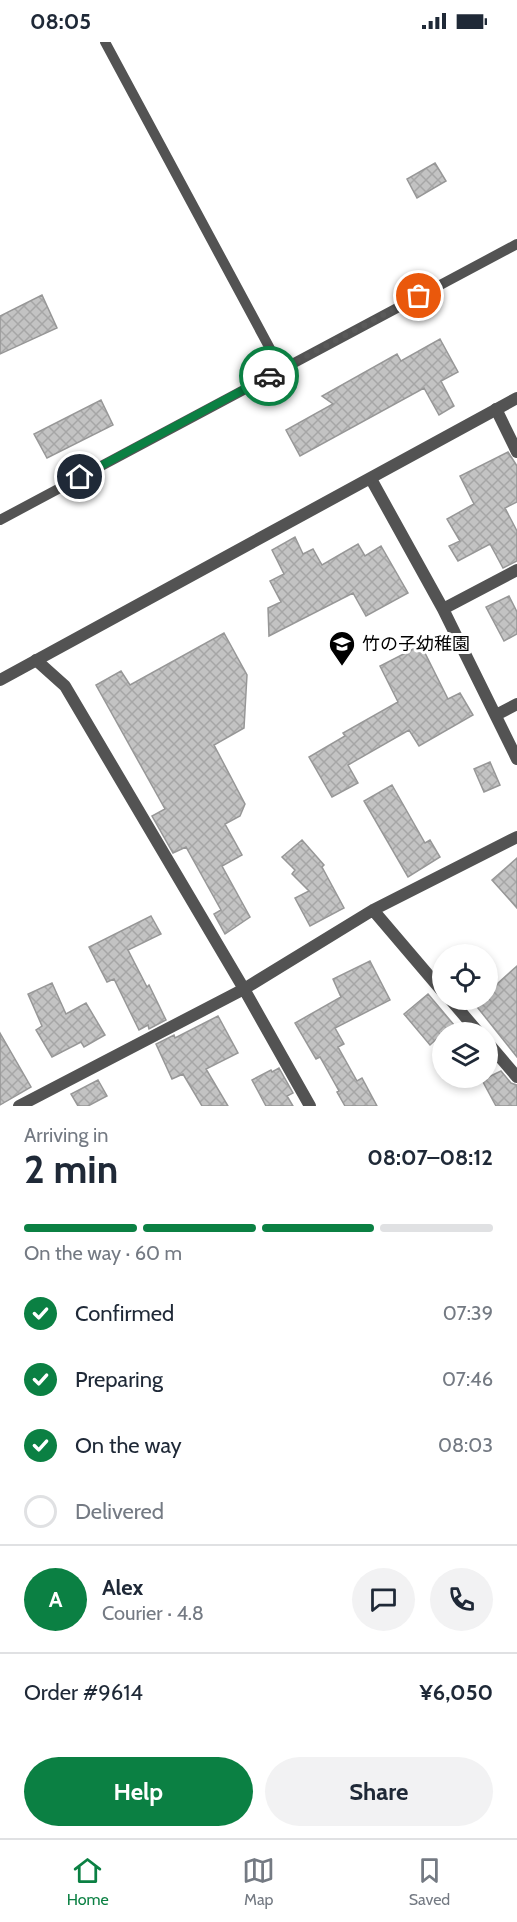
<!DOCTYPE html>
<html lang="en">
<head>
<meta charset="utf-8">
<style>
  body { margin:0; font-family:Cabin,"Noto Sans JP",sans-serif; background:#f2f2f3; color:#1f2937; height:100vh; display:flex; flex-direction:column; font-size:22px; white-space:nowrap }
  * { box-sizing:border-box; margin:0 }
  p { font-size:20px; color:#747a83 }
  .icon { flex:none; width:33px; height:33px; fill:none; stroke:currentColor; stroke-width:2; stroke-linecap:round; stroke-linejoin:round }
  .map { position:relative; height:1064px; overflow:hidden }
  .drawer { display:flex; flex-direction:column; background:#fff; flex:1 }
  .drawer>* { flex:none }
  .buttons { position:absolute; left:432px; top:902px; display:grid; gap:12px }
  .buttons a { display:grid; place-items:center; width:66px; height:66px; border-radius:50%; background:#fff; box-shadow:0 3px 9px #0003; font-size:30px }
  .pin { position:absolute; display:grid; place-items:center; width:51px; height:51px; color:#fff; margin:-26px; border:3px solid #fff; border-radius:50%; box-shadow:0 2px 6px #0007 }
  .courier { position:absolute; display:grid; place-items:center; width:60px; height:60px; margin:-30px; border:4px solid #0b8043; border-radius:50%; background:#fff; color:#222; box-shadow:0 2px 8px #0007 }
  .summary em { font-style:normal; font-weight:700 }
  .summary div { display:flex; flex-direction:column-reverse }
  .summary { display:flex; align-items:center; justify-content:space-between; height:102px; padding:0 24px }
  h1 { font-size:39px; font-weight:700; line-height:45px }
  .bar { display:grid; grid-template-columns:repeat(4,1fr); gap:9px 6px; align-content:center; height:72px; padding:0 24px }
  .bar i { height:8px; border-radius:4px; background:#e0e1e3 }
  .bar .active { background:#0b8043 }
  .bar p { grid-column:span 4 }
  .line { display:flex; align-items:center; gap:15px; padding:0 24px; border-top:2px solid #e0e1e3 }
  .line div { flex:1 }
  .round { display:grid; place-items:center; flex:none; width:63px; height:63px; border-radius:32px; background:#f2f2f3 }
  ol { padding:0 24px; list-style:none }
  li { display:flex; align-items:center; gap:18px; height:66px }
  li p { margin-inline-start:auto }
  li .icon { padding:6px; border-radius:50%; background:#0b8043; color:#fff; stroke-width:4 }
  li:last-child { color:#747a83 }
  li i { width:33px; height:33px; border:3px solid #e0e1e3; border-radius:50% }
  .action { display:flex; gap:12px; margin-top:auto; padding:12px 24px }
  .action a { flex:1; height:69px; border-radius:36px; background:#0b8043; color:#fff; font-size:24px; font-weight:700; line-height:69px; text-align:center }
  .action a+a { background:#f2f2f3; color:#1f2937 }
  .status { display:flex; justify-content:space-between; align-items:center; height:42px; padding:0 30px; background:#fff; direction:ltr }
  .status svg { height:16px; fill:currentColor }
  .tabs { display:flex; justify-content:space-around; align-items:center; height:84px; border-top:2px solid #e0e1e3; background:#fff; font-size:16px; color:#747a83 }
  .tabs a { display:grid; justify-items:center; gap:3px }
  .tabs .active { color:#0b8043 }
  .map>svg:first-child { display:block }
  .building { fill:url(#building-cross-hatch); stroke:#979797; stroke-width:1.5 }
  .lines { fill:none; stroke-linecap:round; stroke-linejoin:round }
  .service { stroke:#535353; stroke-width:10 }
  .minor { stroke:#535353; stroke-width:12 }
  .tertiary { stroke:#535353; stroke-width:12 }
  .done { stroke:#595959; stroke-width:6; stroke-dasharray:0 10.8 }
  .route { stroke:#0b8043; stroke-width:8 }
  .labels { text-anchor:middle; stroke-width:6; stroke-linejoin:round; paint-order:stroke }
  .poi-label { font-size:18px; fill:#000; stroke:#fff; text-anchor:start }
</style>
</head>
<body>
<div class="status"><b>08:05</b><svg viewBox="0 0 49 12"><path d="M0 12V9h3v3zM5 12V6h3v6zM10 12V3h3v9zM15 12V0h3v12zM26 1h20v11H26zM47 4h2v5h-2z"/></svg></div>
<div class="map">
<svg width="517" height="1064" viewBox="0 0 517 1064">
  <defs>
    <pattern id="building-cross-hatch" width="8" height="8" patternUnits="userSpaceOnUse" patternTransform="scale(1.5)"><rect width="8" height="8" fill="#c3c3c3"/><path d="M0 0l8 8M0 8l8-8" fill="none" stroke="#a6a6a6"/></pattern>
  </defs>
  <rect width="100%" height="100%" fill="#fff"/>
  <path class="building" d="M435,121L446,139L417,156L407,137Z
    M42,253L57,286L0,312V274Z
    M440,297L458,330L441,339L454,364L439,373L424,346L300,414L286,388L333,362L322,354L397,312L401,319Z
    M101,358L113,383L47,416L34,392Z
    M508,410L517,424V460L505,466L517,489V519L503,526L490,502L458,519L449,504L460,499L447,477L474,462L460,434Z
    M295,495L303,512L313,507L322,523L358,502L365,514L381,504L408,551L366,574L353,551L269,594L268,566L281,560L270,539L284,532L272,508Z
    M509,554L517,570V592L504,599L486,565Z
    M224,591L247,633L244,686L214,703L245,762L240,774L225,782L242,813L222,824L250,875L225,892L214,872L221,868L186,805L173,811L152,774L165,767L96,643L121,629L130,643Z
    M421,603L448,657L460,651L473,673L419,704L409,688L348,723L358,741L332,755L309,715L345,694L343,691L398,660L380,624Z
    M490,720L500,743L484,750L474,727Z
    M392,743L425,801L430,798L440,815L408,835L364,759Z
    M302,798L324,823L322,825L344,866L310,884L295,856L309,849L292,832L295,828L282,815Z
    M517,816V866L492,838Z
    M151,874L161,892L128,908L147,945L149,943L166,978L149,987L148,983L139,988L114,937L107,940L89,905Z
    M370,919L390,958L335,986L344,1002L338,1005L357,1039L362,1036L377,1064H345L337,1050L339,1049L320,1015L316,1017L295,981L341,955L333,937Z
    M517,924V1015L474,961L479,957H488V950Z
    M52,941L66,972L86,961L105,993L84,1005L81,1000L52,1015L36,988L42,984L28,952Z
    M428,952L454,983L445,990H442V992L430,1003L404,972Z
    M218,974L238,1011L206,1027L228,1064H202L183,1032L172,1037L156,1002L174,993L175,996Z
    M0,991L31,1045L0,1063Z
    M279,1026L293,1051L287,1054L293,1064H266L252,1038L271,1028L272,1030Z
    M501,1029L511,1041L517,1043V1064H496L482,1038Z
    M98,1038L107,1054L88,1064H78L71,1052Z"/>
  <g class="lines">
    <path class="service" d="M105,0L281,327
      M0,478L517,202"/>
    <path class="minor" d="M496,367L517,410
      M371,437L443,567L517,717
      M443,567L517,528
      M36,618L65,644L244,947L310,1064
      M496,673L517,662
      M373,868L442,949
      M450,957L478,990
      M488,1001L517,1035
      M19,1064L244,947L373,868L517,795"/>
    <path class="tertiary" d="M0,638L517,356"/>
  </g>
  <g class="lines">
    <path class="done" d="M269,334L419,254"/>
    <path class="route" d="M80,435L269,334"/>
  </g>
  <defs>
    <g id="school-pin" transform="scale(1.35)"><path d="M0 17L-7.5 6A9.5 9.5 0 1 1 7.5 6Z" fill="#000" stroke="#fff"/><path d="M0-5L7-2L0 1L-7-2ZM-4 1L0 2.5L4 1V4Q0 6-4 4Z" fill="#fff"/></g>
  </defs>
  <g fill-rule="evenodd">
    <use href="#school-pin" x="342" y="602"/>
  </g>
  <g class="labels">
    <g class="poi-label">
      <text x="362" y="608">竹の子幼稚園</text>
    </g>
  </g>
</svg>
<div class="buttons">
<a><svg class="icon" aria-label="locate" viewBox="0 0 24 24"><circle cx="12" cy="12" r="6"/><path d="M12 2v4M12 18v4M2 12h4M18 12h4"/></svg></a>
<a><svg class="icon" aria-label="layers" viewBox="0 0 24 24"><path d="M12 4l9 5-9 5-9-5zM3 14l9 5 9-5"/></svg></a>
</div>
<div class="pin" style="left:419px;top:254px;background:#ea580c"><svg class="icon" aria-label="bag" viewBox="0 0 24 24"><path d="M5 8h14l-1 12H6zM9 8a3 3 0 0 1 6 0"/></svg></div>
<div class="pin" style="left:80px;top:435px;background:#1f2937"><svg class="icon" aria-label="home" viewBox="0 0 24 24"><path d="M3 11l9-7 9 7M6 9v11h12V9"/></svg></div>
<div class="courier" style="left:269px;top:334px"><svg class="icon" aria-label="car" viewBox="0 0 24 24"><path d="M5 17H2v-5l4-1 3-4h7l3 4 3 1v5h-3M9 17h6M6 11h13"/><circle cx="7" cy="17" r="2"/><circle cx="17" cy="17" r="2"/></svg></div>
</div>
<section class="drawer">
<div class="summary"><div><h1>2 min</h1><p>Arriving in</p></div><em>08:07–08:12</em></div>
<div class="bar"><i class="active"></i><i class="active"></i><i class="active"></i><i></i><p>On the way · 60 m</p></div>
<ol>
<li><svg class="icon" aria-label="check" viewBox="0 0 24 24"><path d="M5 12l5 5 9-10"/></svg>Confirmed<p>07:39</p></li>
<li><svg class="icon" aria-label="check" viewBox="0 0 24 24"><path d="M5 12l5 5 9-10"/></svg>Preparing<p>07:46</p></li>
<li><svg class="icon" aria-label="check" viewBox="0 0 24 24"><path d="M5 12l5 5 9-10"/></svg>On the way<p>08:03</p></li>
<li><i></i>Delivered</li>
</ol>
<div class="line" style="height:108px"><b class="round" style="background:#0b8043;color:#fff">A</b><div><b>Alex</b><p>Courier · 4.8</p></div><a class="round"><svg class="icon" aria-label="chat" viewBox="0 0 24 24"><path d="M4 5h16v11H9l-5 4z"/></svg></a><a class="round"><svg class="icon" aria-label="phone" viewBox="0 0 24 24"><path d="M5 4h4l2 5-3 2q2 4 5 5l2-3 5 2v4C11 20 4 13 5 4z"/></svg></a></div>
<div class="line" style="height:78px"><div>Order #9614</div><b>¥6,050</b></div>
<div class="action"><a>Help</a><a>Share</a></div>
</section>
<nav class="tabs">
<a class="active"><svg class="icon" aria-label="home" viewBox="0 0 24 24"><path d="M3 11l9-7 9 7M6 9v11h12V9"/></svg>Home</a>
<a><svg class="icon" aria-label="map" viewBox="0 0 24 24"><path d="M3 6l6-2 6 2 6-2v14l-6 2-6-2-6 2zM9 4v14M15 6v14"/></svg>Map</a>
<a><svg class="icon" aria-label="saved" viewBox="0 0 24 24"><path d="M7 4h10v16l-5-4-5 4z"/></svg>Saved</a>
</nav>
</body>
</html>
